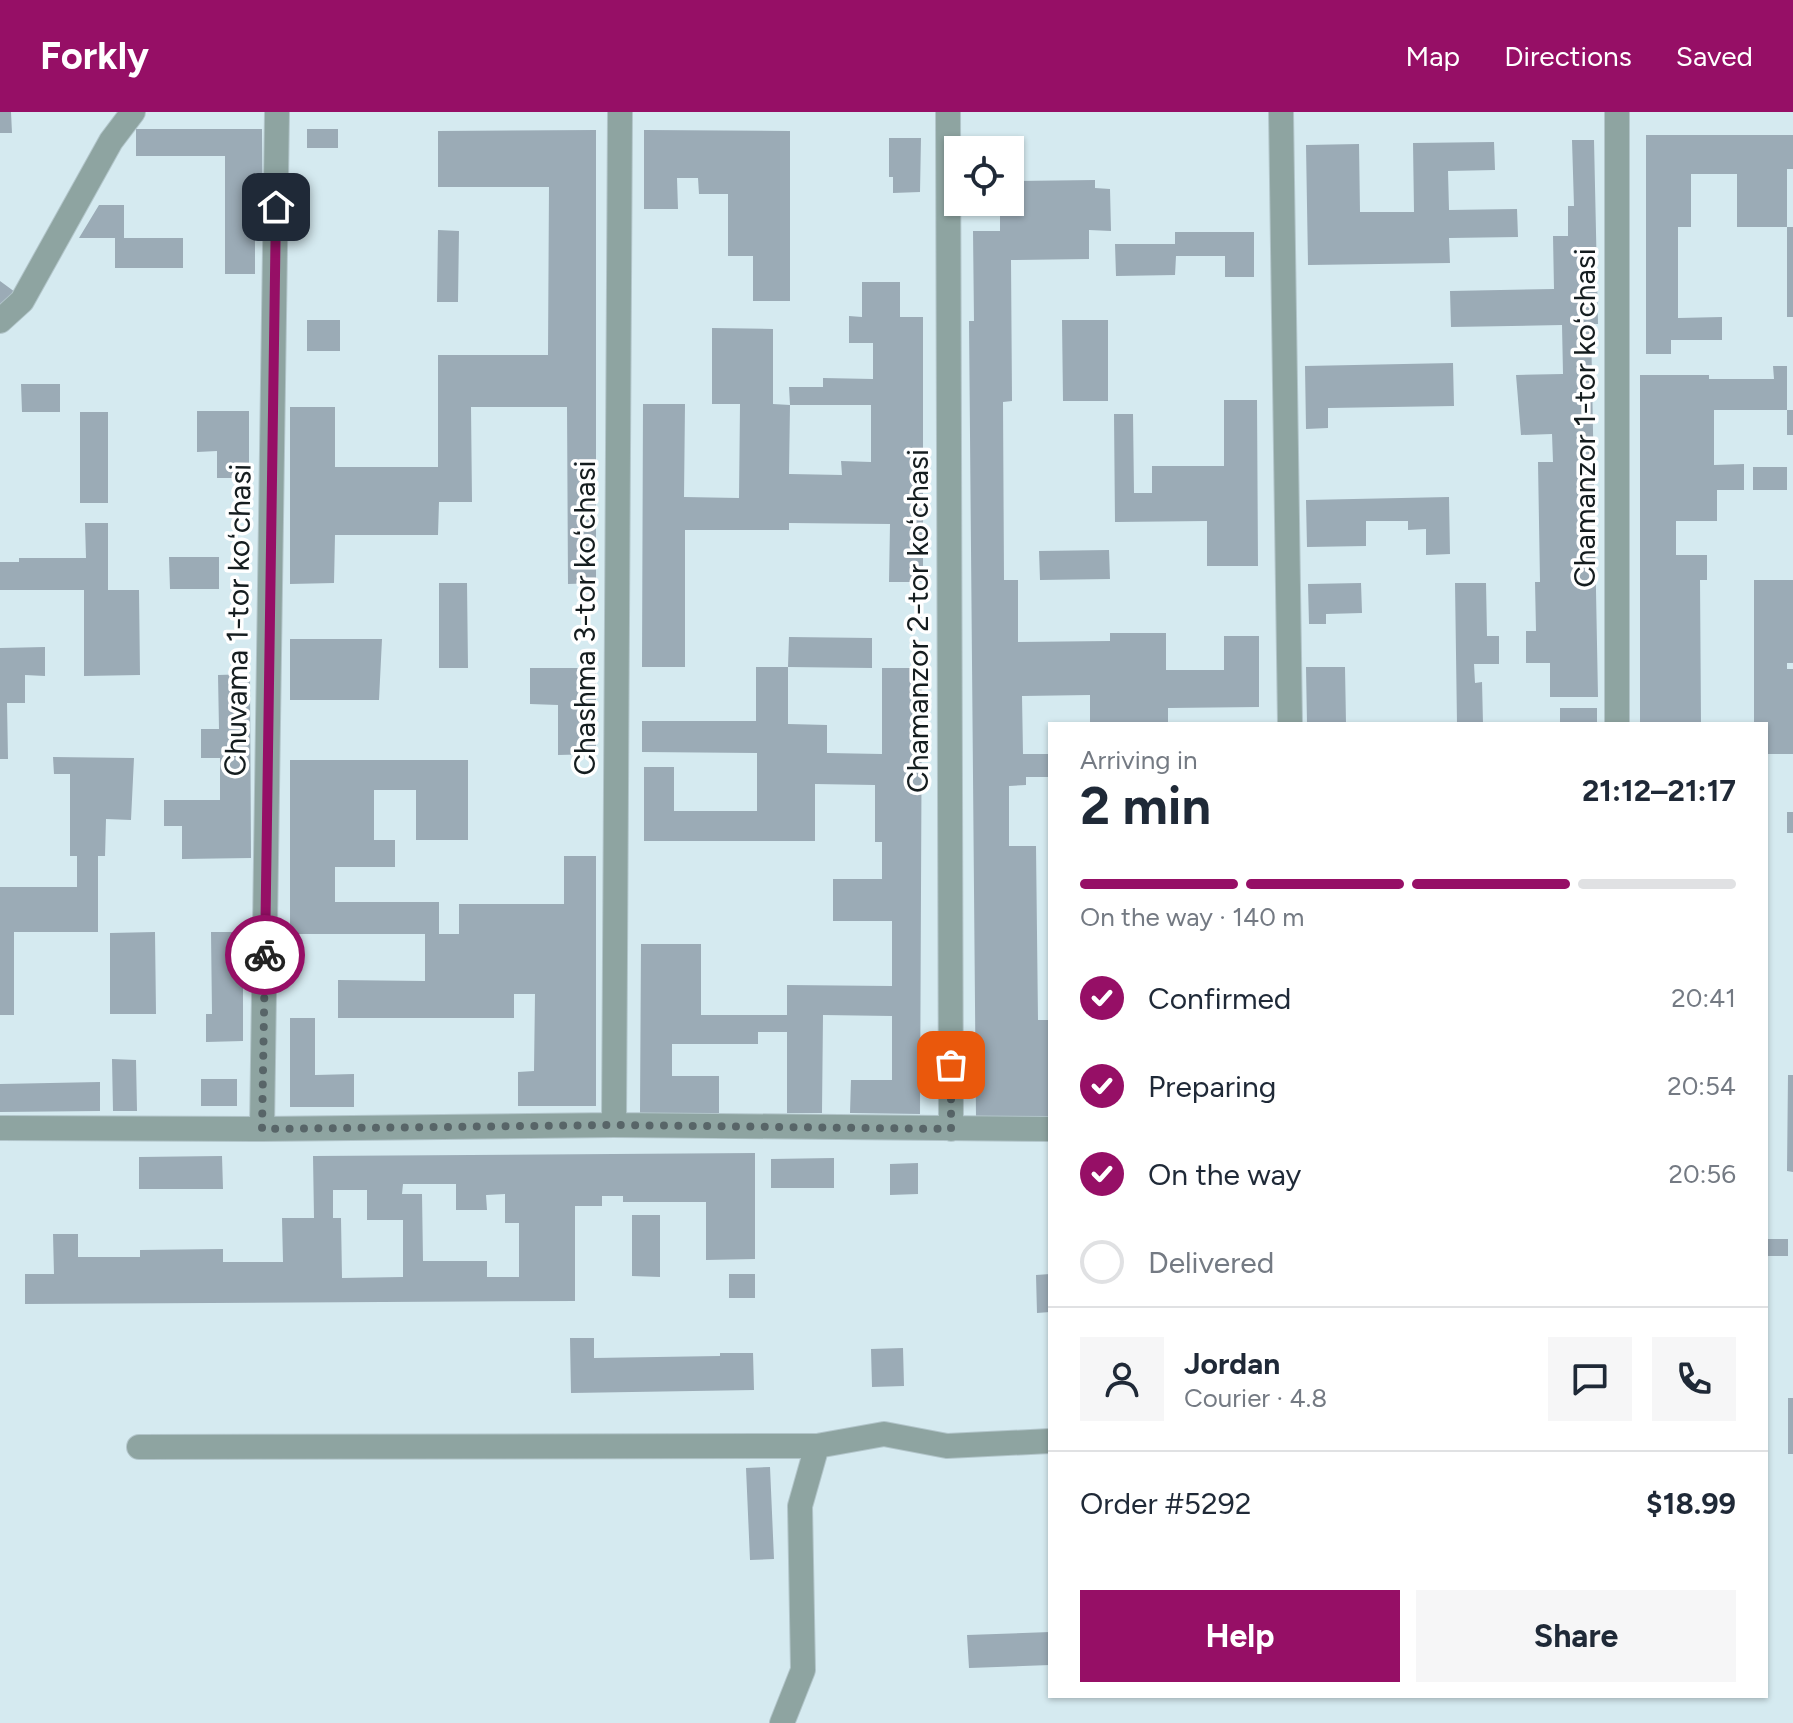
<!DOCTYPE html>
<html lang="en">
<head>
<meta charset="utf-8">
<style>
  body { margin:0; font-family:Figtree,sans-serif; background:#f6f6f7; color:#1f2937; height:100vh; display:flex; flex-direction:column; font-size:30px; white-space:nowrap }
  * { box-sizing:border-box; margin:0 }
  p { font-size:26px; color:#747a83 }
  .icon { flex:none; width:44px; height:44px; fill:none; stroke:currentColor; stroke-width:2; stroke-linecap:round; stroke-linejoin:round }
  .map { position:relative; flex:1; overflow:hidden }
  .side { position:absolute; left:1048px; top:610px; width:720px; height:976px; display:flex; flex-direction:column; background:#fff; border-radius:0px; box-shadow:0 2px 6px #0004 }
  .side>* { flex:none }
  .tools { position:absolute; left:944px; top:24px; display:grid; gap:16px }
  .tools a { display:grid; place-items:center; width:80px; height:80px; border-radius:0px; background:#fff; box-shadow:0 2px 6px #0004; font-size:40px }
  .pin { position:absolute; display:grid; place-items:center; width:68px; height:68px; color:#fff; margin:-34px; border-radius:16px; box-shadow:0 4px 12px #0006 }
  .courier { position:absolute; display:grid; place-items:center; width:80px; height:80px; margin:-40px; border:6px solid #960f66; border-radius:50%; background:#fff; color:#222; box-shadow:0 2px 10px #0007 }
  .summary em { font-style:normal; font-weight:700 }
  .summary div { display:flex; flex-direction:column-reverse }
  .summary { display:flex; align-items:center; justify-content:space-between; height:136px; padding:0 32px }
  h1 { font-size:52px; font-weight:700; line-height:60px }
  .bar { display:grid; grid-template-columns:repeat(4,1fr); gap:12px 8px; align-content:center; height:96px; padding:0 32px }
  .bar i { height:10px; border-radius:6px; background:#e0e1e3 }
  .bar .active { background:#960f66 }
  .bar p { grid-column:span 4 }
  .line { display:flex; align-items:center; gap:20px; padding:0 32px; border-top:2px solid #e0e1e3 }
  .line div { flex:1 }
  .round { display:grid; place-items:center; flex:none; width:84px; height:84px; border-radius:0px; background:#f6f6f7 }
  ol { padding:0 32px; list-style:none }
  li { display:flex; align-items:center; gap:24px; height:88px }
  li p { margin-inline-start:auto }
  li .icon { padding:8px; border-radius:50%; background:#960f66; color:#fff; stroke-width:4 }
  li:last-child { color:#747a83 }
  li i { width:44px; height:44px; border:4px solid #e0e1e3; border-radius:50% }
  .action { display:flex; gap:16px; margin-top:auto; padding:16px 32px }
  .action a { flex:1; height:92px; border-radius:0px; background:#960f66; color:#fff; font-size:32px; font-weight:700; line-height:92px; text-align:center }
  .action a+a { background:#f6f6f7; color:#1f2937 }
  header { display:flex; align-items:center; gap:48px; box-sizing:border-box; height:112px; padding:0 40px; background:#960f66; color:#fff }
  header strong { font-size:38px }
  nav { display:flex; gap:44px; margin-inline-start:auto; font-size:28px }
  .map>svg:first-child { display:block }
  .building { fill:#9babb6; fill-rule:evenodd }
  .lines { fill:none; stroke-linecap:round; stroke-linejoin:round }
  .minor-casing { stroke:#b2c5ca; stroke-width:26 }
  .minor { stroke:#8ea4a1; stroke-width:24 }
  .done { stroke:#586568; stroke-width:8; stroke-dasharray:0 14.4 }
  .route { stroke:#960f66; stroke-width:10 }
  .labels { text-anchor:middle; stroke-width:7; stroke-linejoin:round; paint-order:stroke }
  .street-label { font-size:30px; fill:#151d1f; stroke:#fff }
</style>
</head>
<body>
<header>
<strong>Forkly</strong>
<nav><a>Map</a><a>Directions</a><a>Saved</a></nav>
</header>
<div class="map">
<svg width="1793" height="1611" viewBox="0 0 1793 1611">
  <rect width="100%" height="100%" fill="#d5eaf0"/>
  <path class="building" d="M0,0H11L12,21H0Z
    M136,17H262L263,126H255V162H225V44H136Z
    M307,17H338V36H307Z
    M596,18V471L568,472L567,295H471L472,390H439L438,423H335L334,471L290,472V295H335V355H438V243H548L549,75H438V19Z
    M644,18L790,19V189H753V144H728V82H699L698,66H677L678,97H644Z
    M1646,23H1793V57H1787V115H1737V62H1691V115H1678V206L1722,205V228H1671V242H1646Z
    M889,26H921L920,80L893,81V65H889Z
    M997,26H1024V62H1010V38H997Z
    M1572,28H1594L1598,212H1591L1598,585H1550V551H1526V519H1536L1535,470H1540L1538,350H1553L1552,322L1521,323L1516,263L1563,262L1562,213L1451,215L1450,179L1554,177L1553,124H1568V94H1574Z
    M1494,30L1495,58L1448,59L1449,98L1517,97L1518,125L1449,126L1450,151L1308,153L1306,33L1359,32L1360,100H1414L1413,31Z
    M1095,68V76L1110,77L1111,119L1089,118V147L1011,148L1012,289L1003,290L1004,468H1018V530L1110,529V521H1166V558H1224V524H1259V595L1168,596V612H1090V583L1022,584L1023,642H1048V665H1026V673L1009,674V734H1036L1038,908H1050V1006H976L969,209H974L973,119H1000V90H1010V69Z
    M99,93H124V126H183V156H115V126H79Z
    M1787,115H1793V205H1787Z
    M438,118L459,119L458,190H437Z
    M1175,120H1254V165H1225V144H1176L1175,163L1116,164L1115,132H1175Z
    M0,169L15,180L0,195Z
    M862,170H900V205H923V470H889L890,412L789,411V418H685V555H642L643,292H685L684,385L739,386L740,292H712V216L773,217V292L790,293L789,362L842,363L841,349L871,350V293H790L789,275H823V266L873,267V231H849V204L862,205Z
    M307,208H340V239H307Z
    M1062,208H1108V289H1063Z
    M1453,251L1454,294L1328,296V316L1306,317L1305,254Z
    M1773,254H1787V298H1714V353L1744,352V378H1717V409H1676V443H1707V468H1700L1701,612H1640V263H1709V267H1774Z
    M21,272H60V300H22Z
    M1224,288H1257L1258,454H1207V409L1115,410L1114,302H1133L1134,381H1152V354H1224Z
    M1787,298H1793V323H1787Z
    M197,299H249V366H217V339L197,340Z
    M80,300H108V391H80Z
    M1753,355H1787V378H1753Z
    M1449,385L1450,442L1426,443V417L1408,418V409H1366V434L1307,435L1306,388Z
    M85,411H108V478H139L140,563L84,564V478H0V450H19V446H86Z
    M1109,438L1110,467L1040,468L1039,439Z
    M169,445H219V477H170Z
    M1754,468H1793V551H1787V557H1793V642H1766V612H1754Z
    M439,471H467L468,556H439Z
    M1361,471L1362,501L1326,502V512H1309L1308,472Z
    M1455,471H1486L1487,524H1499V552H1474L1475,571L1482,570L1483,612H1457Z
    M789,525L872,526V556L788,555Z
    M290,527H382L379,588H290Z
    M45,535V564L25,563V591H7L8,647H0V536Z
    M756,555H788V612L827,613V641L882,642V556H922L920,1002L850,1001L851,968H892V904L823,903L822,1001H787V920H758V932H672V964H719V1001H640L641,832H701V903H787V873L892,874V809H833V767H882V730H875V673L815,672V729H644V655H674V699H757V641L642,640V609H756Z
    M1306,555H1345L1346,612H1307Z
    M530,556H596V642L558,643V593L530,592Z
    M250,562L251,746L182,747V714H164V688H220V646H201V617H219L218,563Z
    M1560,596H1597V612H1560Z
    M53,645L134,646L131,708L106,707L105,744H98V820H14V903H0V775H77V744H70V662H54Z
    M290,648H468V728H416V678H374V728H395V755H335V790H439V822H459V792H564V744H596V994H518V960L534,959L535,882H514V906H338V868L425,869V822H290Z
    M1787,700H1793V721H1787Z
    M155,820L156,902H110V821Z
    M211,820H243V929L206,930V902H212Z
    M290,906H315V963L354,962V995H290Z
    M112,947L136,948L137,999H113Z
    M1788,963H1793V1060L1787,1059Z
    M201,967H237V994H201Z
    M100,970V999L0,1000V972Z
    M755,1041V1147L706,1148V1090H623V1084H602V1094H575V1189L25,1192V1162H54L53,1122H78V1145H140V1138L223,1137V1150H283L282,1106H314L313,1044ZM403,1072H456V1098H487L486,1083L505,1082V1111H519V1165H487V1149H423L422,1082H402ZM333,1078H367V1108H403V1165L342,1166L341,1106H333Z
    M222,1044L223,1077H139V1045Z
    M834,1046V1076H771V1047Z
    M918,1051V1082L890,1083V1052Z
    M632,1103H660V1165L632,1164Z
    M1766,1127H1788V1144H1766Z
    M729,1162H755V1186H729Z
    M1050,1162V1200L1037,1201L1036,1163Z
    M570,1226H594V1246L720,1244V1241H753L754,1278L571,1281Z
    M903,1236L904,1274L872,1275L871,1237Z
    M1788,1286H1793V1342H1788Z
    M770,1355L774,1447L750,1448L746,1356Z
    M1050,1520V1553L969,1556L967,1523Z"/>
  <g class="lines">
    <g class="minor-casing">
      <path id="minor" d="M948,0L951,1017
        M1281,0L1290,612
        M1617,0V612
        M0,209L22,189L111,29L133,0
        M614,1013L620,0
        M0,1016L262,1017L614,1013L1050,1017
        M262,1017L277,0
        M139,1335L817,1334
        M782,1611L803,1558L800,1394L817,1334L884,1322L947,1334L1050,1329"/>
    </g>
    <use href="#minor" class="minor"/>
  </g>
  <g class="lines">
    <path class="done" d="M265,843L262,1017L614,1013L951,1017V953"/>
    <path class="route" d="M265,843L276,95"/>
  </g>
  <g class="labels">
    <g class="street-label">
      <text transform="translate(1585 306) rotate(-90)" y="10">Chamanzor 1-tor koʻchasi</text>
      <text transform="translate(585 506) rotate(-90)" y="10">Chashma 3-tor koʻchasi</text>
      <text transform="translate(238 508) rotate(-89)" y="10">Chuvama 1-tor koʻchasi</text>
      <text transform="translate(918 509) rotate(-90)" y="10">Chamanzor 2-tor koʻchasi</text>
    </g>
  </g>
</svg>
<div class="tools">
<a><svg class="icon" aria-label="locate" viewBox="0 0 24 24"><circle cx="12" cy="12" r="6"/><path d="M12 2v4M12 18v4M2 12h4M18 12h4"/></svg></a>
</div>
<div class="pin" style="left:951px;top:953px;background:#ea580c"><svg class="icon" aria-label="bag" viewBox="0 0 24 24"><path d="M5 8h14l-1 12H6zM9 8a3 3 0 0 1 6 0"/></svg></div>
<div class="pin" style="left:276px;top:95px;background:#1f2937"><svg class="icon" aria-label="home" viewBox="0 0 24 24"><path d="M3 11l9-7 9 7M6 9v11h12V9"/></svg></div>
<div class="courier" style="left:265px;top:843px"><svg class="icon" aria-label="bike" viewBox="0 0 24 24"><circle cx="6" cy="16" r="4"/><circle cx="18" cy="16" r="4"/><path d="M6 16l4-8h5l3 8M10 8l3 8H6M13 5h3"/></svg></div>
<section class="side">
<div class="summary"><div><h1>2 min</h1><p>Arriving in</p></div><em>21:12–21:17</em></div>
<div class="bar"><i class="active"></i><i class="active"></i><i class="active"></i><i></i><p>On the way · 140 m</p></div>
<ol>
<li><svg class="icon" aria-label="check" viewBox="0 0 24 24"><path d="M5 12l5 5 9-10"/></svg>Confirmed<p>20:41</p></li>
<li><svg class="icon" aria-label="check" viewBox="0 0 24 24"><path d="M5 12l5 5 9-10"/></svg>Preparing<p>20:54</p></li>
<li><svg class="icon" aria-label="check" viewBox="0 0 24 24"><path d="M5 12l5 5 9-10"/></svg>On the way<p>20:56</p></li>
<li><i></i>Delivered</li>
</ol>
<div class="line" style="height:144px"><a class="round"><svg class="icon" aria-label="person" viewBox="0 0 24 24"><circle cx="12" cy="8" r="4"/><path d="M4 21q1-7 8-7t8 7"/></svg></a><div><b>Jordan</b><p>Courier · 4.8</p></div><a class="round"><svg class="icon" aria-label="chat" viewBox="0 0 24 24"><path d="M4 5h16v11H9l-5 4z"/></svg></a><a class="round"><svg class="icon" aria-label="phone" viewBox="0 0 24 24"><path d="M5 4h4l2 5-3 2q2 4 5 5l2-3 5 2v4C11 20 4 13 5 4z"/></svg></a></div>
<div class="line" style="height:104px"><div>Order #5292</div><b>$18.99</b></div>
<div class="action"><a>Help</a><a>Share</a></div>
</section>
</div>
</body>
</html>
